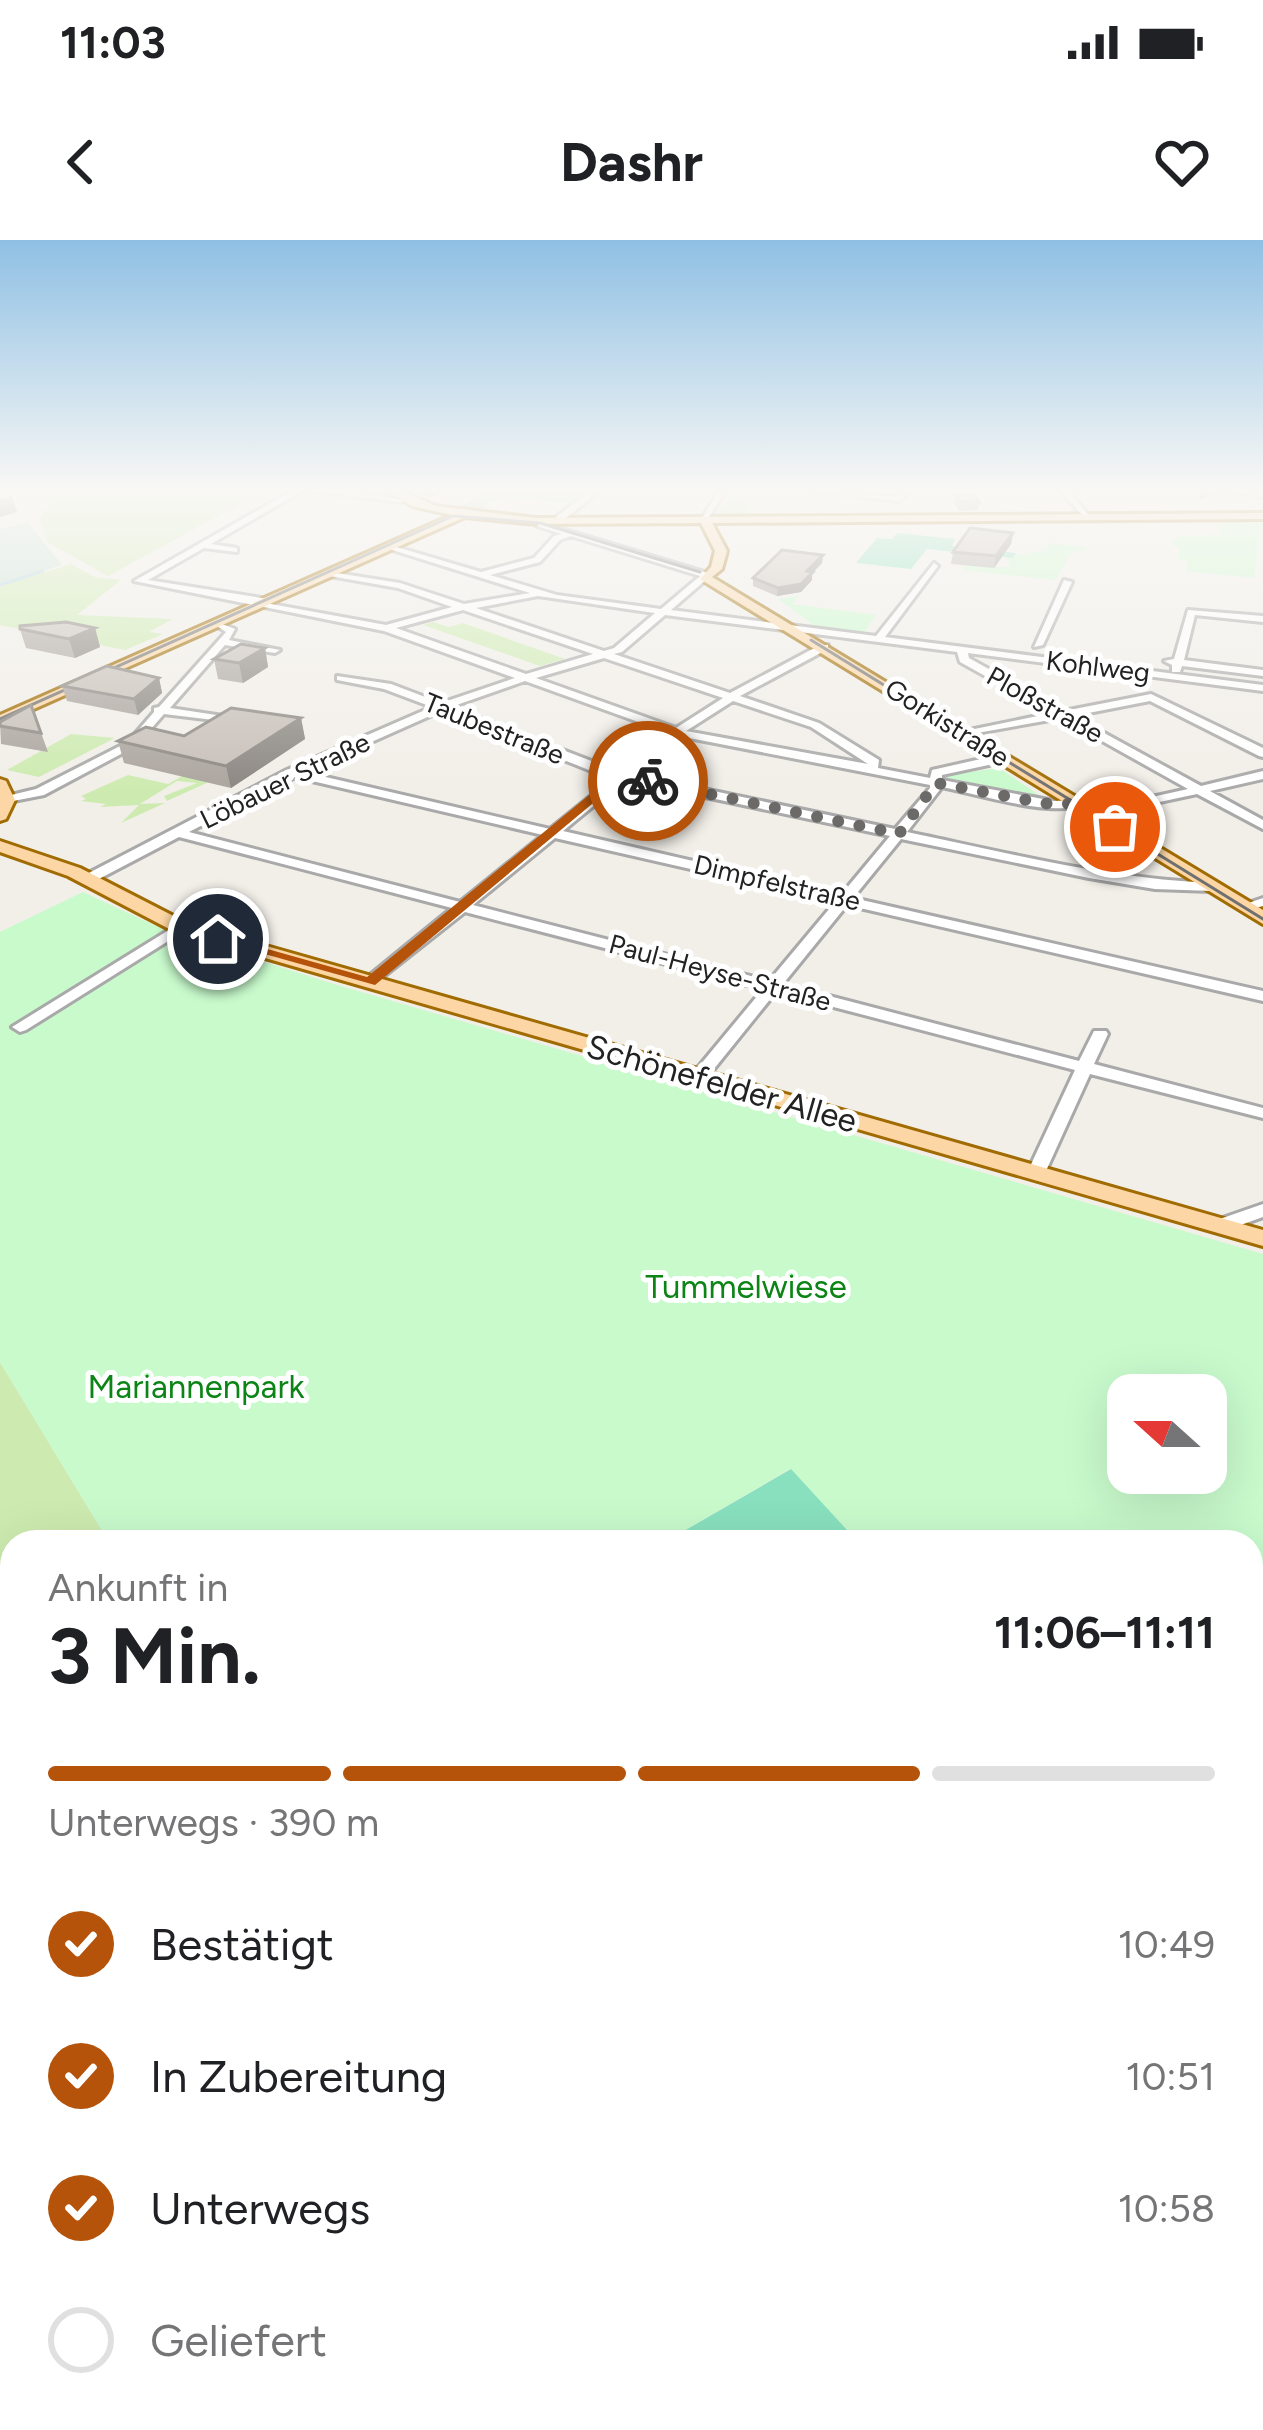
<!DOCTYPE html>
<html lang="de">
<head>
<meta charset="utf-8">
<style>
  body { margin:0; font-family:Figtree,sans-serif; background:#f2f2f2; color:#202124; height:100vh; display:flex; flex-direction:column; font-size:45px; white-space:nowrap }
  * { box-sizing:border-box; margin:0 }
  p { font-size:39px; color:#757577 }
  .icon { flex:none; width:66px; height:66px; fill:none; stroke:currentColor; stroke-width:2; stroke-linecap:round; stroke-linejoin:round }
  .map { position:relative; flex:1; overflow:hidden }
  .side { position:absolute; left:0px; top:1290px; width:1263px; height:900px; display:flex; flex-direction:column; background:#fff; border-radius:36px 36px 0 0; box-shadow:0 12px 48px #0002 }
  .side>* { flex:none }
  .needle { width:78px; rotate:291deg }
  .tools { position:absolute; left:1107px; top:1134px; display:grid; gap:24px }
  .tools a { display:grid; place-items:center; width:120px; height:120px; border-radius:24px; background:#fff; box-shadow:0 12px 48px #0002; font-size:60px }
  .pin { position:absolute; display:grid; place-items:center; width:102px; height:102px; color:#fff; margin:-51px; border:6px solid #fff; border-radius:50%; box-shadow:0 3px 12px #0007 }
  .courier { position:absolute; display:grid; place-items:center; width:120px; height:120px; margin:-60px; border:9px solid #b45309; border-radius:50%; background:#fff; color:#222; box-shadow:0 3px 15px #0007 }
  .overview em { font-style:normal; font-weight:700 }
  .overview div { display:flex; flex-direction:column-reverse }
  .overview { display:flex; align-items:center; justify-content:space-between; height:204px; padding:0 48px }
  h1 { font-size:78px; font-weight:700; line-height:90px }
  .bar { display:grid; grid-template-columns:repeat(4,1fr); gap:18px 12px; align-content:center; height:144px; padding:0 48px }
  .bar i { height:15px; border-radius:9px; background:#e0e0e0 }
  .bar .selected { background:#b45309 }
  .bar p { grid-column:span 4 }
  ol { padding:0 48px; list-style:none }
  li { display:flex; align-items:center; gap:36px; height:132px }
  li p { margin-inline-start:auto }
  li .icon { padding:12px; border-radius:50%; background:#b45309; color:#fff; stroke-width:4 }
  li:last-child { color:#757577 }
  li i { width:66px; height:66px; border:6px solid #e0e0e0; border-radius:50% }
  .status { display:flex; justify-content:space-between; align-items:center; height:84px; padding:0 60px; background:#fff; direction:ltr }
  .status svg { height:33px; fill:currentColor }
  header { display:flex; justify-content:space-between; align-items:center; height:156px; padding:0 48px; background:#fff; font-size:54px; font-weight:700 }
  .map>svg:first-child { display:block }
  .grass { fill:#cdebb0 }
  .wetland { fill:#c6e0d4 }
  .cemetery { fill:#aacbaf }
  .park { fill:#c8facc; fill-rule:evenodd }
  .pitch { fill:#88e0be }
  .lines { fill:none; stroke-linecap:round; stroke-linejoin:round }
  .stream { stroke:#aad3df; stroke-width:3 }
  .minor-casing { stroke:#a9a9a9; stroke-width:6 }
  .major-casing { stroke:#a06b00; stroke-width:6 }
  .minor { fill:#fff; fill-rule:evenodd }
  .major { fill:#fcd6a4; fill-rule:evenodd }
  .tram { stroke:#707070; stroke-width:3 }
  .wall { fill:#aba49e }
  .shaded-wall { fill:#8b8681 }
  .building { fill:#c7bfb8; stroke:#8b8681; stroke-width:3 }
  .route { fill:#b45309 }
  .done { stroke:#6b6a68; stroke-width:12; stroke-dasharray:0 21.6 }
  .labels { text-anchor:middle; stroke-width:10; stroke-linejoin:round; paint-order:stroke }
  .far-street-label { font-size:27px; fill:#222; stroke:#fff }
  .street-label { font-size:33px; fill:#222; stroke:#fff }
  .park-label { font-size:33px; fill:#0c8416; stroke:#fff }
</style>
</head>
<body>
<div class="status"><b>11:03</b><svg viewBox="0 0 49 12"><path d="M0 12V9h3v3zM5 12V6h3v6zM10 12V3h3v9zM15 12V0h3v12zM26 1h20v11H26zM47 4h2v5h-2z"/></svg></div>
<header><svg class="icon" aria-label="back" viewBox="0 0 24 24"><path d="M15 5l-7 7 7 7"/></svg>Dashr<svg class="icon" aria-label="heart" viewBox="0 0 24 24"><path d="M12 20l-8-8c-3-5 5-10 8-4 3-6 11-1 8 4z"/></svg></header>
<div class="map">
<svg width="1263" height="2190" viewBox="0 0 1263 2190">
  <rect width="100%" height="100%" fill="#f2efe9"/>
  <path class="grass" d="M36,247H263L259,250L264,251L108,336L47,302L40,279L51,262Z
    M737,247H812L795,261L745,258L748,275L715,276Z
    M71,324L95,337L121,340L77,375L173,379L149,392L163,394L125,410L0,385V346Z
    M433,382L449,387L463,383L565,419L540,426L423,385Z
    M71,494L115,498L39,537L7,530Z
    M218,516L213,540L167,561L164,556L197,543L177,541L140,564L165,563L121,583L139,565L100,567L106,564L81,561L86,559L81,556L128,535L168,544Z
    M0,1122L109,1302H12V2178H252L235,2190H0Z"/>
  <path class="wetland" d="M28,283L62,325L0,344V289Z"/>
  <path class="cemetery" d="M443,247H596L574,264L504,257L481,265L489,268L455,269L482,254Z"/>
  <path class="park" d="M1219,280L1262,281L1254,338L1186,331L1188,321L1177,319L1179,309L1170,302L1179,296L1220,295Z
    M1049,303L1094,308L1071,313L1056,340L962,330L965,326L1010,327L1006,317L1046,310Z
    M799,356L792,364L876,375L863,394L819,389L778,359Z
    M999,528L1039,555L946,538L947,535Z
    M83,652L169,692L334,744L1263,1014V1742L1251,1729V1302H858L790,1229L665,1302H109L0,1122V692ZM1128,1155H1206V1233H1128Z
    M489,2178H652L659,2190H495Z"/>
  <path class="pitch" d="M897,293L955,299L952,306L1016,313L1013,318L927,309L911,329L856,323L877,298L892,299Z
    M791,1229L858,1302H665Z
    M1251,1729L1263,1742V2190H659L652,2178H1251Z"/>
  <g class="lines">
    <path class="stream" d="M0,345L43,331"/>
    <g class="minor-casing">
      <path id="minor" d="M292,247H318L405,260L401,262L304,250L211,304L237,308V312L204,308L148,340L268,359L271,364L386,385L452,367L398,348L330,336V332L400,343L464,364L530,353L386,308L393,306L481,332L534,318L554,296L562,294L537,286L540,282L708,333L707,339L671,370L876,396L934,323L938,326L885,397L1263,445V451L968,413L969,418L1064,471L1151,454L1263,508V517L1259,516L1150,461L1073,476L1201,546L1263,531V539L1210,551L1263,580V589L1197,554L1089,577V571L1188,549L1061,478L960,496V492L1052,473L960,422L957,412L665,375L622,412L614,414L730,453L820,405H828V409L740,456L819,483L879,520L878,528L930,538L932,530L1003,514L1007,515V521L942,535V540L1054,561L1077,560L1083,564C1053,578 977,554 942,547L907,592C1008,613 1109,639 1212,643L1219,647L1212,651L1155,649L1089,638L901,599L853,658L1263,751V761L847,665L783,744L1079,821L1094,791H1106L1108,794L1094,824L1263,868V878L1090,834L1045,933L1036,939L1027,933L1075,830L776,752L705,840L699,841L691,836L763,749L465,672L370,747L362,742L365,739L452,668L179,597L93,642H83V636L287,530L432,467L384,449L337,440V436L391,444L441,463L515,438L384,391L134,341L295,249ZM571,296L700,336L661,369L557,355L490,335L540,322L560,300ZM538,356L655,373L614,408L604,411L476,368ZM463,370L593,414L526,434L396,388ZM604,418L723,458L676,488L536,438ZM525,441L669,493L620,532L451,467ZM733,461L811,487L868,524L686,491ZM441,471L604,536L613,538L550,589L304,532ZM679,496L930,545V548L895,589L632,534ZM295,537L543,595L460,662L189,592ZM625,540L890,596L841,655L563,591ZM555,598L835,662L769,741L473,665Z
        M596,247H605L562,281H556V277Z
        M721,247H728L707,280H701Z
        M908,247H916L898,261L810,251L896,257Z
        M1057,247H1065L1091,278H1085Z
        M1217,247L1263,253V257L1220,249Z
        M1064,340L1072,342L1043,405L1034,407Z
        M1188,370L1263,376V382L1195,375L1184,420L1263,430V436L1182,426L1180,432H1172V425L1164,421L1174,419Z
        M217,382L235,389L229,400L280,410L275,413L225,405L170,468L243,479L249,482L247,484L164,474L136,506L44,555L3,563V557L36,549L128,502L154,472V468L159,467L226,392L217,386Z
        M1263,658V666L1244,671L1237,667Z
        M177,685L189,688L26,790L20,792L12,787Z
        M1263,964V977L1221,992L1211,986L1214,981Z"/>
    </g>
    <g class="major-casing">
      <path id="major" d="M381,247H393L436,266L536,278L1263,273V279L712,283L727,311L722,329L712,337L1263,670V684L700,339L711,327L715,311L701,283L536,284L465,277L0,484V475L452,275L412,266Z
        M0,539L6,541L15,560L6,579L0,581Z
        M0,601L80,628L189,684L1263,990V1006L175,692L68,636L0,612Z"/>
    </g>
    <use href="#minor" class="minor"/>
    <use href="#major" class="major"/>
    <path class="tram" d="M811,400L1263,679
      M0,479L453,276L540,283L700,332"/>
  </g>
  <path class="wall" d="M406,247H442L443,252L429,258Z
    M955,255L979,262L978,270L959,271L954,263Z
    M1013,293L1011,304L994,328L951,324L953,312Z
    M823,315L822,323L812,333V340L801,352L777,356L753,346V338Z
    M95,388L100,407L75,418L26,408L20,389Z
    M265,408L268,427L243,443L218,439L214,419Z
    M159,438L162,453L138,475L67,461L62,446Z
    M31,465L48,512L1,504L0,482Z
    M301,478L305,499L231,548L124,523L118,501L184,496Z"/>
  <path class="shaded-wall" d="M439,247H442L443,252L429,258L428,252Z
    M1202,247H1220L1218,253L1199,260Z
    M12,256L17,272L0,277V259Z
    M1013,293L1011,304L994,328L996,316Z
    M823,315L822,323L812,333V340L801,352L777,356L778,348L807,331Z
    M95,388L100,407L75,418L69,399Z
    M265,408L268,427L243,443L239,423Z
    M159,438L162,453L138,475L134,459Z
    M301,478L305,499L231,548L226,526Z"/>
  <path class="building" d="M418,247H439L428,252Z
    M955,255H974L979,262H961Z
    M970,288L1013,293L996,316L953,312Z
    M782,310L823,315L807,331L813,332L801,344L778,348L753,338Z
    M66,382L95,388L69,399L20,389V386Z
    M241,404L265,408L239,423L214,419Z
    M107,426L159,438L134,459L62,446Z
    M31,465L41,493L0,486V482Z
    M231,468L301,478L226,526L118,501L146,487L184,496Z"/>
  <linearGradient id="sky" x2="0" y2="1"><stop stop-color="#8fc0e4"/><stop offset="0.45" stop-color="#f9f8f5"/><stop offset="1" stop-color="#f9f8f5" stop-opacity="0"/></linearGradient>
  <rect width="1263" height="554" fill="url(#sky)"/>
  <path class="route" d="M616,533L653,541L622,539L375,745L211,699L218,695L367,737Z"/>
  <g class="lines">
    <path class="done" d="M648,541L899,594L936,543L1054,565L1077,563L1115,587"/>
  </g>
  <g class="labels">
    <g class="far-street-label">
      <text transform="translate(1098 427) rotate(7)" y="9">Kohlweg</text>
      <text transform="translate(1045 465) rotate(29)" y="9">Ploßstraße</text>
      <text transform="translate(947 483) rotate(32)" y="9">Gorkistraße</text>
      <text transform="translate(494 489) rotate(22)" y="9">Taubestraße</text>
      <text transform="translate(285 541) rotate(-26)" y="9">Löbauer Straße</text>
      <text transform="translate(777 643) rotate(13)" y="9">Dimpfelstraße</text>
      <text transform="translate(720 733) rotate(15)" y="9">Paul-Heyse-Straße</text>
    </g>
    <g class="street-label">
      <text transform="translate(722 843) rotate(16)" y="12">Schönefelder Allee</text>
    </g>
    <g class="park-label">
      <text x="746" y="1058">Tummelwiese</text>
      <text x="196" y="1158">Mariannenpark</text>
    </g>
  </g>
</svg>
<div class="tools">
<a><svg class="needle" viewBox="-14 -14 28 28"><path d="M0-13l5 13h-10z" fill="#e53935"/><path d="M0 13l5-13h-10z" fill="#757577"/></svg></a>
</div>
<div class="pin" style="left:1115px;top:587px;background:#ea580c"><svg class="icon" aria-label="bag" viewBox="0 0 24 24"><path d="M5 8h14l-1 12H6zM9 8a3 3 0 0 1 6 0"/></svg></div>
<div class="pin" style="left:218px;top:699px;background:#1f2937"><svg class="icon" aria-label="home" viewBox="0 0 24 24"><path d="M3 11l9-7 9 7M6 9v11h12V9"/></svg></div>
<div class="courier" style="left:648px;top:541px"><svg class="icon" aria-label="bike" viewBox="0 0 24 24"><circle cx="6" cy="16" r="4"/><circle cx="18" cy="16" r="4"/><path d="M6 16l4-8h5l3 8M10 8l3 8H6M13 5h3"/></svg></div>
<section class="side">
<div class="overview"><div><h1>3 Min.</h1><p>Ankunft in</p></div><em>11:06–11:11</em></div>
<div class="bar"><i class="selected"></i><i class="selected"></i><i class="selected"></i><i></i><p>Unterwegs · 390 m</p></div>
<ol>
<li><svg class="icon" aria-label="check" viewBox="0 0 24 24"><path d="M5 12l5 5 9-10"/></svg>Bestätigt<p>10:49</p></li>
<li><svg class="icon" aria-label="check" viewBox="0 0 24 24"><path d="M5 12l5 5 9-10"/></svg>In Zubereitung<p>10:51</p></li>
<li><svg class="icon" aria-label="check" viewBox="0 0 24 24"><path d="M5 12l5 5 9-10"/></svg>Unterwegs<p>10:58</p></li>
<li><i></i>Geliefert</li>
</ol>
</section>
</div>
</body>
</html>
